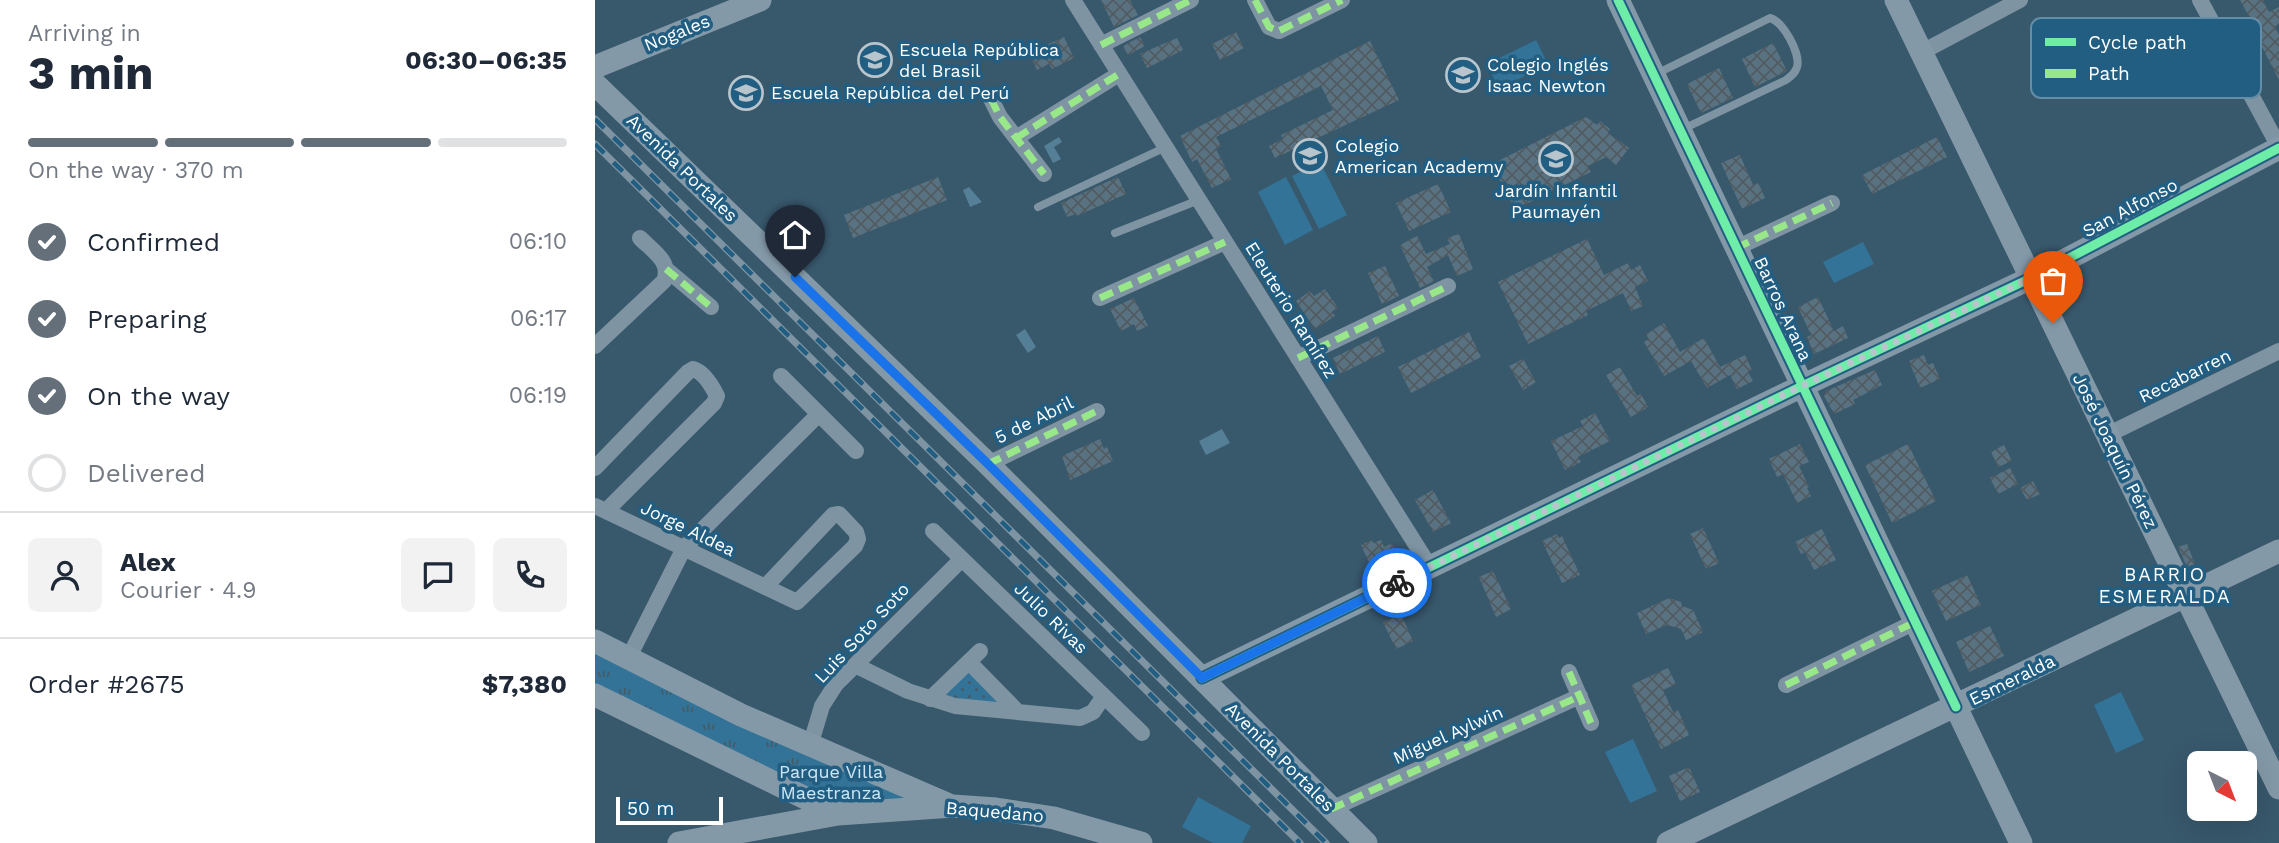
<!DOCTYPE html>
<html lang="en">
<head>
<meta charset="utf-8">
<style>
  body { margin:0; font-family:"Work Sans",sans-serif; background:#f2f2f3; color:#1f2937; height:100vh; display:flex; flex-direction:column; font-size:26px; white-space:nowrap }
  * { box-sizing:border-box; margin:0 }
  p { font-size:23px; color:#747a83 }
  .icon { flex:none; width:38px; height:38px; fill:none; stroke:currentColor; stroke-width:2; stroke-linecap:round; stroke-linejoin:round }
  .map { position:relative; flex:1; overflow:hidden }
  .drawer { display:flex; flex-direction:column; background:#fff; width:595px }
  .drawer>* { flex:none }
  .needle { width:46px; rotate:138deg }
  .tools { position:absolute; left:1592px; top:751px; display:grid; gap:14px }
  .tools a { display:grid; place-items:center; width:70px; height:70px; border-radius:10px; background:#fff; box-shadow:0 7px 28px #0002; font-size:35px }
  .scale { position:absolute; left:21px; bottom:18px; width:107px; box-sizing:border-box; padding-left:7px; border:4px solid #fff; border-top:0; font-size:19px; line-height:24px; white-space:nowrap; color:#fff; -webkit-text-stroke:5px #225e82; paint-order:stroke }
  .pin { position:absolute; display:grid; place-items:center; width:60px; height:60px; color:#fff; margin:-72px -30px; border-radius:50% 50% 50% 0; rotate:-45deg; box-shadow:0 0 7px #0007 }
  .pin .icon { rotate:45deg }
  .courier { position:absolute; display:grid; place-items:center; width:70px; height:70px; margin:-35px; border:5px solid #1a73e8; border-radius:50%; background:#fff; color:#222; box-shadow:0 2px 9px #0007 }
  .overview em { font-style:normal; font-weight:700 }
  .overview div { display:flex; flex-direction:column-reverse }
  .overview { display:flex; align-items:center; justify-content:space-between; height:119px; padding:0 28px }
  h1 { font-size:46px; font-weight:700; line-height:52px }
  .bar { display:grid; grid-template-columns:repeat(4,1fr); gap:10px 7px; align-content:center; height:84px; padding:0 28px }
  .bar i { height:9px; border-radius:5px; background:#e0e1e3 }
  .bar .active { background:#646f7a }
  .bar p { grid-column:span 4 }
  .line { display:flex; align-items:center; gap:18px; padding:0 28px; border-top:2px solid #e0e1e3 }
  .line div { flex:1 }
  .round { display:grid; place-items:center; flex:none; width:74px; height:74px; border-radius:10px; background:#f2f2f3 }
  ol { padding:0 28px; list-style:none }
  li { display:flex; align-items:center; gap:21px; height:77px }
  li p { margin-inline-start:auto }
  li .icon { padding:7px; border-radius:50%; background:#646f7a; color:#fff; stroke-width:4 }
  li:last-child { color:#747a83 }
  li i { width:38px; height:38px; border:4px solid #e0e1e3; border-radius:50% }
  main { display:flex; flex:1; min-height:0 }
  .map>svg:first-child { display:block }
  .grass { fill:url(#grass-dots) }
  .park { fill:url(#park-tufts) }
  .garden { fill:#337397 }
  .water { fill:#557f97 }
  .building { fill:url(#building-cross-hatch) }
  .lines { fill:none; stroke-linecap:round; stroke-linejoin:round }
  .lane { stroke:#7e94a2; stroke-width:8 }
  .street { stroke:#7e94a2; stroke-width:16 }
  .secondary { stroke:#8499a8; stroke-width:23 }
  .rail-casing { stroke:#7f94a2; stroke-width:7 }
  .rail { stroke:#225e82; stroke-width:4.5; stroke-dasharray:13; stroke-linecap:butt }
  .quiet { stroke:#98e88a; stroke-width:7; stroke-dasharray:14 7; stroke-linecap:butt }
  .cycleway-casing { stroke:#225e82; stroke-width:13 }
  .cycleway { stroke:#6deda7; stroke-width:9 }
  .done { stroke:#b9c5cc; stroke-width:7; stroke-dasharray:0 12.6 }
  .route { stroke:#1a73e8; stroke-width:9 }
  .labels { text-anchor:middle; stroke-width:7; stroke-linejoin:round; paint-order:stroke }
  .street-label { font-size:18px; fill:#fff; stroke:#225e82 }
  .poi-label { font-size:18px; fill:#fff; stroke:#225e82; text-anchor:start }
  .park-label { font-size:18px; fill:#cde7f6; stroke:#225e82 }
  .neighbourhood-label { font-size:19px; letter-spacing:2px; fill:#fff; stroke:#225e82 }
  .key { fill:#225e82; stroke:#648ea8; stroke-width:2 }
  .key-label { font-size:19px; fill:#fff }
</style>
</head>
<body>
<main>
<section class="drawer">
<div class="overview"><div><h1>3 min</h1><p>Arriving in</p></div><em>06:30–06:35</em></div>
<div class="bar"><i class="active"></i><i class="active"></i><i class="active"></i><i></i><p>On the way · 370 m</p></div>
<ol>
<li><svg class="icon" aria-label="check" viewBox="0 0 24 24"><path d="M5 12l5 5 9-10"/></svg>Confirmed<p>06:10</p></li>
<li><svg class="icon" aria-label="check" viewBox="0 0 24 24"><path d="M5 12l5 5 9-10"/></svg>Preparing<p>06:17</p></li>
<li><svg class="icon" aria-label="check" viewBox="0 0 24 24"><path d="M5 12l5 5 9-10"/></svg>On the way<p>06:19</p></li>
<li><i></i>Delivered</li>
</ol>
<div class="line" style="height:126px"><a class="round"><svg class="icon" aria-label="person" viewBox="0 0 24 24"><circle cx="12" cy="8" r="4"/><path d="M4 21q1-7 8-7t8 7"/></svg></a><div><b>Alex</b><p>Courier · 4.9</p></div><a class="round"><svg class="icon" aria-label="chat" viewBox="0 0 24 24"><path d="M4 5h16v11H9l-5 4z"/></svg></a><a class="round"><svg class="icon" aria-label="phone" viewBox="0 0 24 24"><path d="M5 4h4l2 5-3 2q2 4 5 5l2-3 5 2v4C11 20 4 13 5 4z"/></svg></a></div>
<div class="line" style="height:91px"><div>Order #2675</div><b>$7,380</b></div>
</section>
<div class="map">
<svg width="1684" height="843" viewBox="0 0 1684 843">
  <defs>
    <pattern id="grass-dots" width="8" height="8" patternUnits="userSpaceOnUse" patternTransform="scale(1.75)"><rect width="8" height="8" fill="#337397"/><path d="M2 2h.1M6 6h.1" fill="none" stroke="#425c6a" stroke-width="1.8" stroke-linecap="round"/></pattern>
    <pattern id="park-tufts" width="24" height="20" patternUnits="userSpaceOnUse" patternTransform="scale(1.75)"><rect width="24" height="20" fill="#337397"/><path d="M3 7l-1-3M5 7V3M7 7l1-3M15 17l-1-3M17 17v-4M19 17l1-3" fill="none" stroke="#425c6a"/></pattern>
    <pattern id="building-cross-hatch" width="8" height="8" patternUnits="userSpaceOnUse" patternTransform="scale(1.75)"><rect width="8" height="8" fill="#597281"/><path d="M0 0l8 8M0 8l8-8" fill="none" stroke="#515b61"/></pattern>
  </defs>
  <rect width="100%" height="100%" fill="#38586c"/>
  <path class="grass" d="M373,667L414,706L342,698Z"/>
  <path class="park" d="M0,644L322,798L242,809L0,688Z"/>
  <path class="garden" d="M941,40L953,64L904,89L892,64Z
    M725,162L752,215L724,229L697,176Z
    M691,177L718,230L690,245L663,192Z
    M1268,242L1279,264L1239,283L1228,262Z
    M1526,692L1549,740L1521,753L1499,705Z
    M1038,739L1062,791L1035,803L1010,752Z
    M603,797L656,826L647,843H618L587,827Z"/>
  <path class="water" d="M464,137L467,142L459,147L466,159L458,163L449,146Z
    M374,187L387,202L375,207L368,190Z
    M430,329L441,347L433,353L421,335Z
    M627,429L635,443L611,455L604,441Z"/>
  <path class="building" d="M506,0H535L543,15L519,27Z
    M1645,0H1668L1674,12L1684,7V24L1680,27L1684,35V80L1664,41L1658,44L1649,26L1657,22Z
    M641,32L649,48L625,60L617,44Z
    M469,37L479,58L457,69L454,64L442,70L434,53Z
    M545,37L550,46L533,55L528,46Z
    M582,38L588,50L552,68L545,54Z
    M775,41L804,100L680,158L674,146L688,139L686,135L738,110L726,86L621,137L626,146L621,149L636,179L617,188L602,159L597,162L585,136Z
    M1178,43L1192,71L1160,87L1147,59Z
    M1124,68L1138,98L1106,113L1092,84Z
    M991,117L1002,125L1005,121L1015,129L1013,133L1034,148L1021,165L1011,157L993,166L996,172L919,210L897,164Z
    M1342,137L1352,157L1277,194L1267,175Z
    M1145,155L1158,185L1163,182L1170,198L1147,209L1126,163Z
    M343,177L352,200L258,238L249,215Z
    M523,177L531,194L482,216L481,214L472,217L466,203Z
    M843,184L856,212L814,231L801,203Z
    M864,234L878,269L862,276L853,255L832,267L839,281L825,288L805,245L822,236L831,254L855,244L852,238Z
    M992,239L1009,275L1033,263L1036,270L1045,265L1053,281L1040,287L1048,306L1036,311L1028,293L991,311L993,315L933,344L903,282Z
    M790,266L804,296L787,304L773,273Z
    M730,289L743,308L737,312L740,316L720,329L701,301L715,291L719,296Z
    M1223,297L1239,331L1248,326L1253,338L1219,354L1212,337L1216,335L1203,307Z
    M539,298L553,326L542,331L539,324L526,331L515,309Z
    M1069,323L1085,352L1109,338L1125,367L1150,355L1157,370L1153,372L1158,381L1142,389L1135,375L1112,388L1096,361L1069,376L1049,342L1054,339L1051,334Z
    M874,332L886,357L816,393L803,367Z
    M783,336L790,352L745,374L738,358Z
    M1329,355L1333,365L1338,363L1345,379L1325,388L1314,361Z
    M928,359L941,382L928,390L914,366Z
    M1025,367L1042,396L1046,394L1053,407L1036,417L1011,375Z
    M1280,370L1287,385L1258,400L1260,404L1239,414L1229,396L1231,391Z
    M1000,413L1015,441L983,457L986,462L970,470L956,441L988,426L985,421Z
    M505,439L509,449L512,447L518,461L475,480L467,456Z
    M1205,444L1214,462L1204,466L1214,487L1212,488L1216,496L1202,503L1188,474L1182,477L1174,459Z
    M1313,444L1341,501L1297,523L1270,465Z
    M1409,445L1417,461L1403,467L1396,452Z
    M1415,468L1423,484L1403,494L1395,478Z
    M1438,481L1445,494L1432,500L1425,488Z
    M838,490L856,523L838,532L820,500Z
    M1108,528L1124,563L1111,569L1095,534Z
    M1227,529L1241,560L1219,570L1210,552L1206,554L1200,542Z
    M962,534L964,538L967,536L985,575L967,583L947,541Z
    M777,540L778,543L786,540L789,547L797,543L803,555L777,569L766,545Z
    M1592,544L1600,564L1592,567L1583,547Z
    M898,571L916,609L901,617L884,577Z
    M1372,575L1386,605L1351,621L1337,591Z
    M1074,598L1086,602L1087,606L1098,610L1108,632L1091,640L1086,629L1072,625L1051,634L1042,613Z
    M806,614L818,641L801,649L788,622Z
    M1395,626L1409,656L1374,672L1361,642Z
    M1073,668L1081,684L1068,690L1078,712L1083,710L1094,735L1066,749L1036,685Z
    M1094,767L1105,792L1085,801L1074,776Z"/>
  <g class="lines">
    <path class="lane" d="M1061,74L1175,18C1188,21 1206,54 1202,67C1200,74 1196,76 1191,80L1088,129
      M443,207L571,147
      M520,233L604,200"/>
    <path class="street" d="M478,0L835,567
      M660,0L674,27L684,31L747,0
      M1605,0L1684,147
      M506,45L596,0
      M1327,52L1425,0
      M396,99L405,117L449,174
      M421,138L524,74
      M1141,248L1237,203
      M71,269L116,307
      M505,298L630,242
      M0,346L69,281C77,262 58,251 45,238
      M703,358L853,286
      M186,376L261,451
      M1512,435L1684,351
      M393,464L502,411
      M0,468L93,372L98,369C109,372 117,386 122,396L119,403L11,511
      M0,506L202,602L260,546L263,539L261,532L244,514L238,515L170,587
      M338,531L547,733
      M33,659L89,548L224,414
      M374,662L422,711
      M260,665L313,691L360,706L485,718L498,712L509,696
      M974,672L996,723
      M1191,685L1320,622
      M335,699L385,651
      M215,746L227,706L241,684L367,559
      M736,809L985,696"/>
    <path class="secondary" d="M1023,0L1426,843
      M1301,0L1684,788
      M0,67L165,0
      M0,84L393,464L771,843
      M0,641L146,715L352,804
      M607,678L1207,386L1436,278L1684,148
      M0,695L243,814
      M84,843L243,814L358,806L401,809L459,818L546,843
      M1073,843L1684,551"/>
    <g class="rail-casing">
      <path id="rail" d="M0,119L731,843
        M0,144L705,843"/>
    </g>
    <use href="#rail" class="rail"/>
    <path class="quiet" d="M660,0L674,27L684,31L747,0
      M506,45L596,0
      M396,99L405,117L449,174
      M421,138L524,74
      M1141,248L1237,203
      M71,269L116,307
      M505,298L630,242
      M703,358L853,286
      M393,464L502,411
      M974,672L996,723
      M1191,685L1320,622
      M736,809L985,696"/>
    <g class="cycleway-casing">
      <path id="cycleway" d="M1023,0L1361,707
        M607,678L1207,386L1436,278L1684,148"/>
    </g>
    <use href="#cycleway" class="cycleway"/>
  </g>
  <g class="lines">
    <path class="done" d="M802,583L1207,386L1436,278L1458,323"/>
    <path class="route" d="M200,277L393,464L607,678L802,583"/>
  </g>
  <defs>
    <g id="school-ring" transform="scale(1.75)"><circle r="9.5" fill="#225e82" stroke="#b9c5cc" stroke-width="1.5"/><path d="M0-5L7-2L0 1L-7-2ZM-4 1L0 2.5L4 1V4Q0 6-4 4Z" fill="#b9c5cc"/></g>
  </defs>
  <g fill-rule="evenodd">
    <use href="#school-ring" x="280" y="60"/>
    <use href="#school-ring" x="868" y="75"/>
    <use href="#school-ring" x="151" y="93"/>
    <use href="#school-ring" x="715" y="156"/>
    <use href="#school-ring" x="961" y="159"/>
  </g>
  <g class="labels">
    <g class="street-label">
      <text transform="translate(82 33) rotate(-22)" y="6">Nogales</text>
      <text transform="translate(87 168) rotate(44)" y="6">Avenida Portales</text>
      <text transform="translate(1535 208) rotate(-28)" y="6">San Alfonso</text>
      <text transform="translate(1188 309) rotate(65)" y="6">Barros Arana</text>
      <text transform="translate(696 310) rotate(58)" y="6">Eleuterio Ramírez</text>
      <text transform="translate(1590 376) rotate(-26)" y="6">Recabarren</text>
      <text transform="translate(439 420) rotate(-26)" y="6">5 de Abril</text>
      <text transform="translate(1520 451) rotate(64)" y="6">José Joaquín Pérez</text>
      <text transform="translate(93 529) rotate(26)" y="6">Jorge Aldea</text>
      <text transform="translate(456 618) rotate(44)" y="6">Julio Rivas</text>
      <text transform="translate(267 633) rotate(-47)" y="6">Luis Soto Soto</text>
      <text transform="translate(1417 680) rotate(-26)" y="6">Esmeralda</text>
      <text transform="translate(853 735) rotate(-24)" y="6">Miguel Aylwin</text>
      <text transform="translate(685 757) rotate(45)" y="6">Avenida Portales</text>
      <text transform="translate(400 812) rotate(5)" y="6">Baquedano</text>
    </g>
    <g class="poi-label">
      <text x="304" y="56">Escuela República<tspan x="304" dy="21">del Brasil</tspan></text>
      <text x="892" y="71">Colegio Inglés<tspan x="892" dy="21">Isaac Newton</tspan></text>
      <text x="176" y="99">Escuela República del Perú</text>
      <text x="740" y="152">Colegio<tspan x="740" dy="21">American Academy</tspan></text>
      <text x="961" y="197" text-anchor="middle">Jardín Infantil<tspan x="961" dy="21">Paumayén</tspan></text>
    </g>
    <g class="park-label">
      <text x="236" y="778">Parque Villa<tspan x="236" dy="21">Maestranza</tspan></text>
    </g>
    <g class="neighbourhood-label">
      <text x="1570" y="581">BARRIO<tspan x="1570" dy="22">ESMERALDA</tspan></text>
    </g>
  </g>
  <rect x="1436" y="18" width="230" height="80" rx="10" class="key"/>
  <rect x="1450" y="38" width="31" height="8" fill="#6deda7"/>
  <rect x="1450" y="69" width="31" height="9" fill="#98e88a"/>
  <g class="key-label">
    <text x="1493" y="49">Cycle path</text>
    <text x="1493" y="80">Path</text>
  </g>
</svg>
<div class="tools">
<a><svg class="needle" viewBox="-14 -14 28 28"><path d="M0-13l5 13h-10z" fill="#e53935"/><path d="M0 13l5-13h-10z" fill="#747a83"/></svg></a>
</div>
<div class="scale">50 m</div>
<div class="pin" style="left:1458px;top:323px;background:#ea580c"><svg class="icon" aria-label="bag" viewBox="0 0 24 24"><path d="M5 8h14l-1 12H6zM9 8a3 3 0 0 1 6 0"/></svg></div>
<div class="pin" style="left:200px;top:277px;background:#1f2937"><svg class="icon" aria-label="home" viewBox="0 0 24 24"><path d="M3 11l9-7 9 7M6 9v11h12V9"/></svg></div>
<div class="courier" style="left:802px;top:583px"><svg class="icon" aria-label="bike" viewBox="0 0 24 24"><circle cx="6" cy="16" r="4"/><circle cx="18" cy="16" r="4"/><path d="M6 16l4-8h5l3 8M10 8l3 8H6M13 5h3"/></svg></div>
</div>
</main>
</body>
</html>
